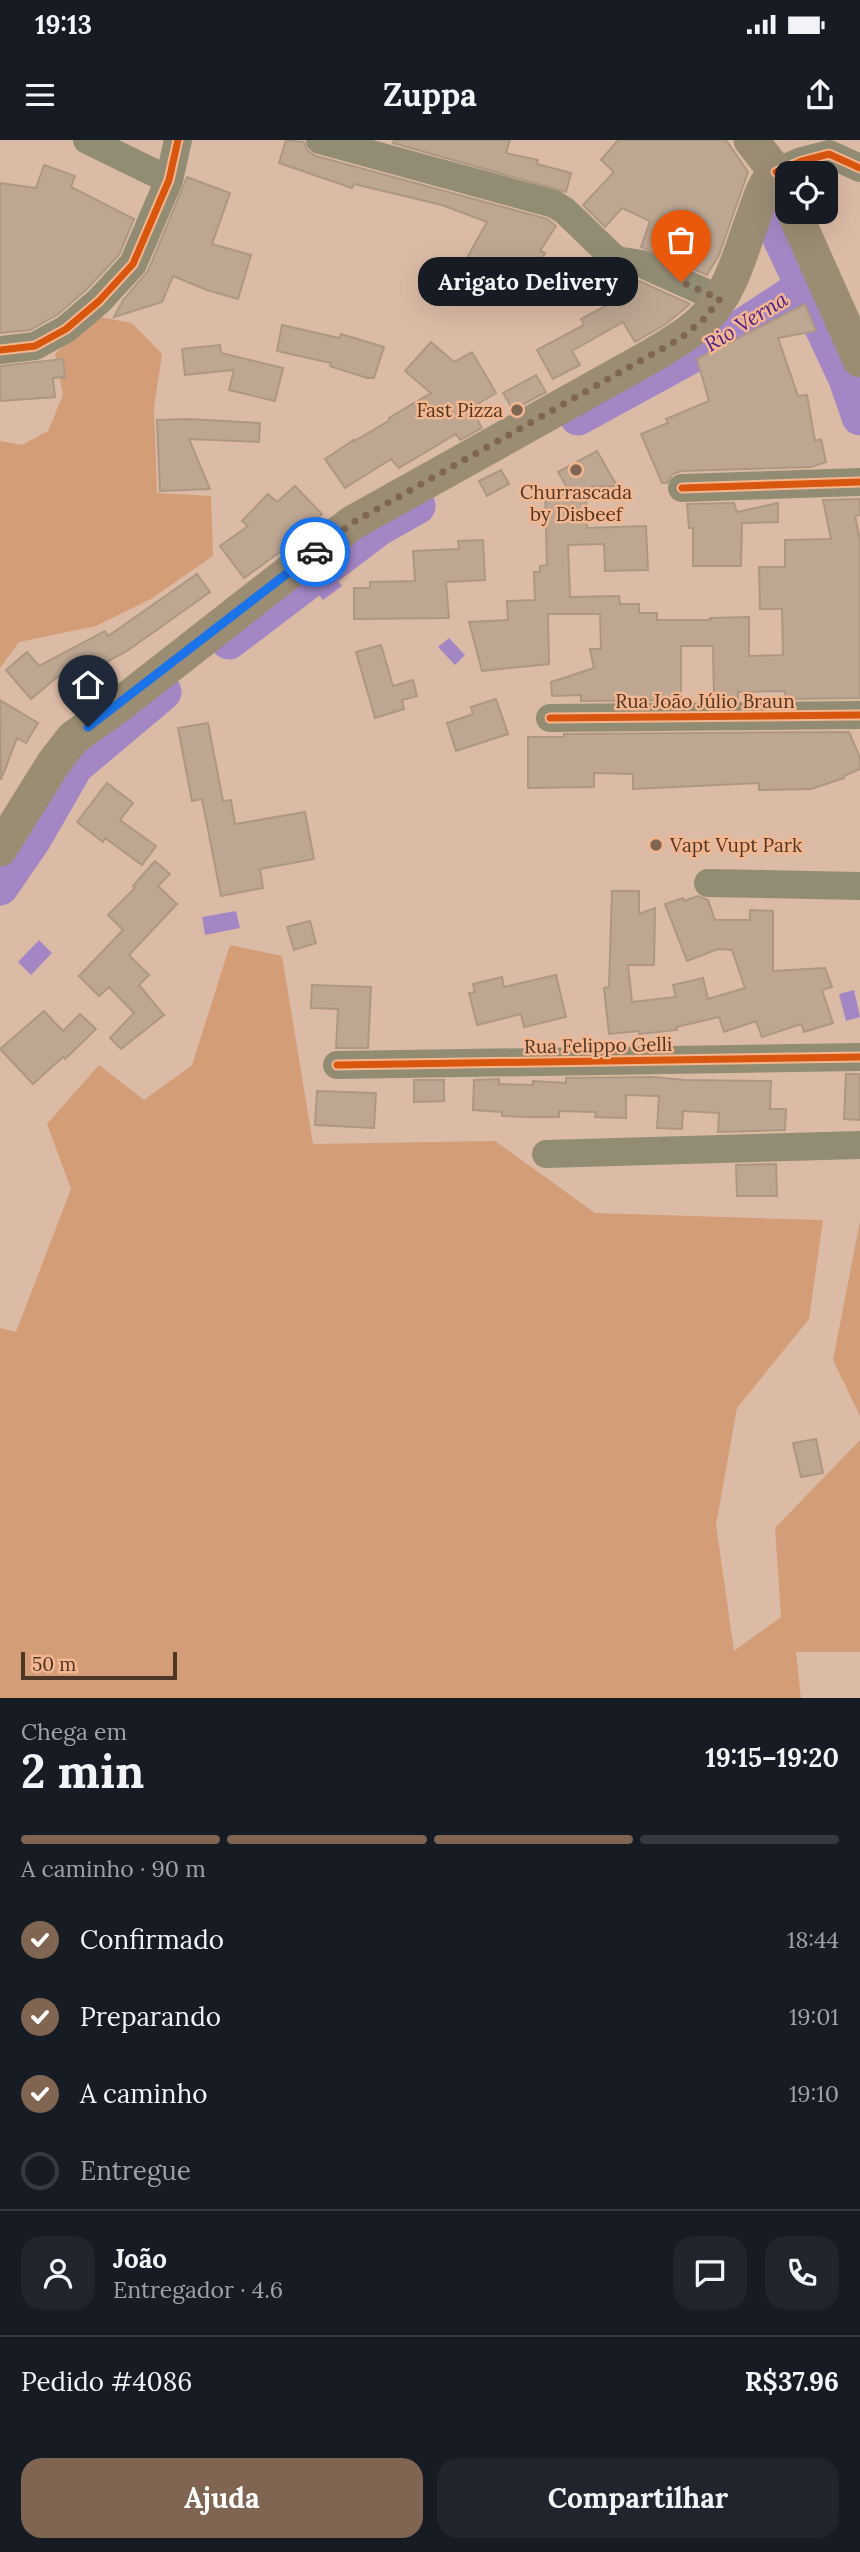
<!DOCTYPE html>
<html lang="pt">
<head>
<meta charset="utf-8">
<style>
  body { margin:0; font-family:Lora,serif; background:#20242c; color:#f1f3f6; height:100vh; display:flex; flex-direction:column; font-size:26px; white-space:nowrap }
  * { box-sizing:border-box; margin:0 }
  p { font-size:23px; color:#9ea1a6 }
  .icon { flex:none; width:38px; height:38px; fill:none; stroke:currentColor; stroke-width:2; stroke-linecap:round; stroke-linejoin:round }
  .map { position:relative; height:1558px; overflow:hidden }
  .details { display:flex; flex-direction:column; background:#171b24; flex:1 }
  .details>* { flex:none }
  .buttons { position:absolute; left:775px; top:21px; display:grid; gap:14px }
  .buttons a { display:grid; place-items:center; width:63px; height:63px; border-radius:14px; background:#171b24; box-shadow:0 7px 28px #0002; font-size:35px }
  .scale { position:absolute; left:21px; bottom:18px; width:156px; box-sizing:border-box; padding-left:7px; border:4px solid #4e3626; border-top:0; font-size:19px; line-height:24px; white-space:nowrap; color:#4e3626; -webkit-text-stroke:5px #f3b68f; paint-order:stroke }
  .pin { position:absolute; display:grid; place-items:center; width:60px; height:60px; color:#fff; margin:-72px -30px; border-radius:50% 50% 50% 0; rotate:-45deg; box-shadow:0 0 7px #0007 }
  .pin .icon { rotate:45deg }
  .courier { position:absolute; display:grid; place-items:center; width:70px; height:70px; margin:-35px; border:5px solid #1a73e8; border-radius:50%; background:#fff; color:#222; box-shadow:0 2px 9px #0007 }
  .bubble { position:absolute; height:49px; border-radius:21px; background:#171b24; box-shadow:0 7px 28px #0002; font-size:23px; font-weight:700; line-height:49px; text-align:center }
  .headline em { font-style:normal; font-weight:700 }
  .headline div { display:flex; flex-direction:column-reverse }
  .headline { display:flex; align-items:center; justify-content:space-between; height:119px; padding:0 21px }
  h1 { font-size:46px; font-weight:700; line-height:52px }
  .bar { display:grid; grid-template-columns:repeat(4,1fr); gap:10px 7px; align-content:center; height:84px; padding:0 21px }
  .bar i { height:9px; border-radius:5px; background:#363941 }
  .bar .selected { background:#806553 }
  .bar p { grid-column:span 4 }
  .line { display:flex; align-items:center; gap:18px; padding:0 21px; border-top:2px solid #363941 }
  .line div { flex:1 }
  .round { display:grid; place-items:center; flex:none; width:74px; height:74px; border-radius:21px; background:#20242c }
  ol { padding:0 21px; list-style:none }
  li { display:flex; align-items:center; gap:21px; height:77px }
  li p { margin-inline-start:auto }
  li .icon { padding:7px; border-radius:50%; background:#806553; color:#fff; stroke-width:4 }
  li:last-child { color:#9ea1a6 }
  li i { width:38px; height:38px; border:4px solid #363941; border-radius:50% }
  .action { display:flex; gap:14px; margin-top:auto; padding:14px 21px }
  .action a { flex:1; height:80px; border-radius:21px; background:#806553; color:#fff; font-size:28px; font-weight:700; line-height:80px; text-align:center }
  .action a+a { background:#20242c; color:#f1f3f6 }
  .status { display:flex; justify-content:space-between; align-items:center; height:49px; padding:0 35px; background:#171b24; direction:ltr }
  .status svg { height:19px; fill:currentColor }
  header { display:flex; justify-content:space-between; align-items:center; height:91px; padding:0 21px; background:#171b24; font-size:32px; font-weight:700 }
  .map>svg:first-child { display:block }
  .green { fill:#d39d78 }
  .water { fill:#a387c4 }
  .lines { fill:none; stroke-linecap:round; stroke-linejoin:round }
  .river { stroke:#a387c4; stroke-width:37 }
  .building { fill:#bda793; stroke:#ad9783; stroke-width:2 }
  .minor { stroke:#938c75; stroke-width:28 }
  .major { stroke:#9b8d74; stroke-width:35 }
  .cycleway-casing { stroke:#f3b68f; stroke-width:11 }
  .cycleway { stroke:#d9560f; stroke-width:7 }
  .done { stroke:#806553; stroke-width:7; stroke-dasharray:0 12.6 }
  .route { stroke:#1a73e8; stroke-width:9 }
  .poi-dot { fill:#806553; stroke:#f3b68f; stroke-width:2.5 }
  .labels { text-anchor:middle; stroke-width:5; stroke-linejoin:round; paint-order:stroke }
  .poi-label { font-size:19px; fill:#4e3626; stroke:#f3b68f; text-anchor:end }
  .street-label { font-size:19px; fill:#4e3626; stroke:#f3b68f }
  .water-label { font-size:21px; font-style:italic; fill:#4a1e91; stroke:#f3b68f }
</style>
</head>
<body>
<div class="status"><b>19:13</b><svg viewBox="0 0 49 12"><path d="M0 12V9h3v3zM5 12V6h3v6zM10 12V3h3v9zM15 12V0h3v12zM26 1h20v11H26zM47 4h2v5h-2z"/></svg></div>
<header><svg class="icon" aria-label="menu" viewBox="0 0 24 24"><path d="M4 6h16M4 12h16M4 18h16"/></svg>Zuppa<svg class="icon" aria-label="share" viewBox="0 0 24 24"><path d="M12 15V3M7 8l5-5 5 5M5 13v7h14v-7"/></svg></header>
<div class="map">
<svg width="860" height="1558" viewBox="0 0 860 1558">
  <rect width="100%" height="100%" fill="#dcbba6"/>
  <path class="green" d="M94,176L132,183L162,214L154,267L157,353L211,356L213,416L151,459L96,486L19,502L0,528V301L22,305L48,291L63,255L55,214Z
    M230,805L282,816L313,1004L495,1001L595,1073L823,1080L809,1179L737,1268L716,1385L734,1511L781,1477L775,1388L860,1300V1512H796L801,1558H0V1188L16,1192L71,1049L47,984L99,925L144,960L192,925Z
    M860,1081V1276L833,1220Z"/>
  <path class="water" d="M333,434L342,446L323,460L314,449Z
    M449,498L465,515L455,525L438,507Z
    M236,771L240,788L205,795L202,777Z
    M39,800L52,813L31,835L18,822Z
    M854,850L860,877L846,881L839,854Z"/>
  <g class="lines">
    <path class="river" d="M773,81L847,239L860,277
      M578,277L741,188L803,147
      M229,501L378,388L417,366
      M0,747L33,699L75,626L163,552"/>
  </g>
  <path class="building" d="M286,0L304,2L308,11L316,16L547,79L556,86L540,111L545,113L525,150L494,133L491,141L463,125L487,82L442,65L354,44L352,48L279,23Z
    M394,0H510L506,13L538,20L537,24L571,33L566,52L393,3Z
    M618,0H726L748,32L719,115L707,135L641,107L650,81L622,68L605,87L583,65L614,32L601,20Z
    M44,25L75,36L71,47L134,79L119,115L87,149L57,175L30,190L0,193V43L36,48Z
    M187,37L230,53L212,104L251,115L238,159L207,150L173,136L162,162L114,177L123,160L148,131Z
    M639,141L690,164L666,184L635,202L623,182L572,211L580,225L553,239L537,210L584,185L581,179L611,163L608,158Z
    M805,164L816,191L778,198L798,256L807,255L815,301L821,299L826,322L811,327L681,331L673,334L667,343H662L641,294L668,283L666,279L709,261L697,219Z
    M282,185L339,198L341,194L384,207L374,238H367L330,226L331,223L277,211Z
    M431,202L454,222L472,212L496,253L471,268L482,288L460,300L456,294L399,328L391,319L345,348L325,319L355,299L353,302L390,280L389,278L431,253L405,231Z
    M220,205L221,213L283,228L275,261L229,250L234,230L185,235L182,209Z
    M63,219L65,237L53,238L55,257L0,261V226Z
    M536,235L546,252L513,270L503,253Z
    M188,279L260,283L259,302L189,299L210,349L160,351L157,280Z
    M597,311L617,346L586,347L587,388L646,386L648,430L605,431L604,404L568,405L570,457L619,456L620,464H639V473H657V480H710V478L749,477V516L783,515L782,469H760L759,427H785V400L831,399L823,360L860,359V375L855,376L860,400V558L785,559V551L738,552V560H714L713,506H681V560L581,561V555L552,556L551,542L594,528L590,509H601L600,474H548L549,524L482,531L469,482L508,480L507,461L535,460L534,432H540V426L547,425L545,350L568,349L558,332Z
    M501,330L509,344L487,356L479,341Z
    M295,346L322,374L303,392L305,394L244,438L220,406L248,386L242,381L268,354L277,362Z
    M734,363L737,372L778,363V382L742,383L741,426H693V388H689L687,364Z
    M483,400L485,440L446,442L449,478L354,479V448H370V442L415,441L413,411L459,409L458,401Z
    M197,434L210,452L127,511L84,534L101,553L74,572L61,534L31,559L6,530L27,512L39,526L105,491L108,496Z
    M381,505L393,546L413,540L417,556L402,560L404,569L375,578L356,512Z
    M496,559L508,594L456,611L447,583L473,574L471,567Z
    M0,560L38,583L26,603L17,598L1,640Z
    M208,583L223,661L231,660L235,684L305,672L314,719L260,729L263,748L221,756L202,659L192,661L178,588Z
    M849,592L860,618V629L844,636V638L811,649L759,650V643L633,649V634L594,633V647L528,648V597H564V594Z
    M107,643L133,663L120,680L156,706L142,725L105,698L103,702L77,682Z
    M155,721L170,734L158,746L177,764L129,815L149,835L139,845L164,875L121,909L110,898L134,873L109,847L99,856L79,836L123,790L108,775L135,748L133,746Z
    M612,751H639V774L655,768L654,825H628L632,862L676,857L673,845L703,838L708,859L745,848L732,810L718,809L687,821L665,764L683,758L684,761L698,756L708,760L715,780H750V770L773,771V831L825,828L832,847L822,850L833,883L804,892L801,884L762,897L756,881L724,892L719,877L676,887L677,890L639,894V891L609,894L604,848L609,847Z
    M310,781L316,803L294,810L287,787Z
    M556,835L566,877L524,887L521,874L477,885L469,853L475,852L473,844L502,837L504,847Z
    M312,845L371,847L368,908H336L338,869L311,868Z
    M44,871L63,891L80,874L96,889L65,919L63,917L33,944L0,909Z
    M846,934H860V980L844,979Z
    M654,937L684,940L771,941L770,969H786L785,990L718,992L719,973L683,971L682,989L657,988L659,956L626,955V978L595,977L596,972L559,971V977H527L502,976V972L473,970L474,940L499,939V944L533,945V941L566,943V938Z
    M414,940H444V961L414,962Z
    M317,951L376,953L374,988L315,985Z
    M776,1024L777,1056H737L736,1025Z
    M816,1299L823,1333L801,1337L793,1303Z"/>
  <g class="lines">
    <path class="minor" d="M87,0L169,40
      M320,0L554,64L565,71L616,120L642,124L720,159
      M776,32L802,21L829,14L860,28
      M0,210L35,206L66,189L99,161L133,124L169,40L178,0
      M682,348L860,342
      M550,578L860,575
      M708,743L860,746
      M337,925L860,917
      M546,1014L860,1005"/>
    <path class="major" d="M751,0L776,32L785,52
      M794,72L860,220
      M0,709L53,624L73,598L118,566L352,383L646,219C673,203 703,187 720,159C734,137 742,109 751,84C758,66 762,45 776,32"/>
    <g class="cycleway-casing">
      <path id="cycleway" d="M776,32L802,21L829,14L860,28
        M0,210L35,206L66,189L99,161L133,124L169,40L178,0
        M682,348L860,342
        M550,578L860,575
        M337,925L860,917"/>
    </g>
    <use href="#cycleway" class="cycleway"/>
  </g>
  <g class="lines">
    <path class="done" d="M315,412L352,383L681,198L705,178L720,159L681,142"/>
    <path class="route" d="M88,587L315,412"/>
  </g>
  <g class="poi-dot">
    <circle cx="517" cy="270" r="7"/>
    <circle cx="576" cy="330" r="7"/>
    <circle cx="656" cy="705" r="7"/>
  </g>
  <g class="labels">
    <g class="poi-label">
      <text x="503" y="277">Fast Pizza</text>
      <text x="576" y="359" text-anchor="middle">Churrascada<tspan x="576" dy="22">by Disbeef</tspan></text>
      <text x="670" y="712" text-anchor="start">Vapt Vupt Park</text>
    </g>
    <g class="street-label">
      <text x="705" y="568">Rua João Júlio Braun</text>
      <text transform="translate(598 905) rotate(-1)" y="7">Rua Felippo Gelli</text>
    </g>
    <g class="water-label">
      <text transform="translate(746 182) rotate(-32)" y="7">Rio Verna</text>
    </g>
  </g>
</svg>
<div class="buttons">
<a><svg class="icon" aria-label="locate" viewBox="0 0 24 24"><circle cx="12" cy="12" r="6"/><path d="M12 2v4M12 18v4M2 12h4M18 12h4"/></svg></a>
</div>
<div class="scale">50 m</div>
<div class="pin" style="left:681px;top:142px;background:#ea580c"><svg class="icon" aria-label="bag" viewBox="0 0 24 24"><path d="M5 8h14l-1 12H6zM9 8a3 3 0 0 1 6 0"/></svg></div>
<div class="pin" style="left:88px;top:587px;background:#1f2937"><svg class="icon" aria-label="home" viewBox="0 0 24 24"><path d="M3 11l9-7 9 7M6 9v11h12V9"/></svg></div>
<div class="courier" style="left:315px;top:412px"><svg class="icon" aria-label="car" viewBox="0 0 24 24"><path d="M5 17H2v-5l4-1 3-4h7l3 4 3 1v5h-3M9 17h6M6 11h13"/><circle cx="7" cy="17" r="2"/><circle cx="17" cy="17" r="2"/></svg></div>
<div class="bubble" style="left:418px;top:117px;width:220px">Arigato Delivery</div>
</div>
<section class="details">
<div class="headline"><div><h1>2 min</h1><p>Chega em</p></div><em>19:15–19:20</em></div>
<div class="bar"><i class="selected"></i><i class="selected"></i><i class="selected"></i><i></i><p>A caminho · 90 m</p></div>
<ol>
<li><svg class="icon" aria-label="check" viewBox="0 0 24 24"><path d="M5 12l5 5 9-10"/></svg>Confirmado<p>18:44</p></li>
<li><svg class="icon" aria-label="check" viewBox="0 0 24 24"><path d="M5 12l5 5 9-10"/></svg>Preparando<p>19:01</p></li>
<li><svg class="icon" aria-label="check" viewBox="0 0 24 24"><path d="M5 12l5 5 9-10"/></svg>A caminho<p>19:10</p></li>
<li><i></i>Entregue</li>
</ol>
<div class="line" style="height:126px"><a class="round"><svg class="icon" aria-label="person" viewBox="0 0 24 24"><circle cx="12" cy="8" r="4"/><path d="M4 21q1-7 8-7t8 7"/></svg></a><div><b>João</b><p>Entregador · 4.6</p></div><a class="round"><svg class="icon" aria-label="chat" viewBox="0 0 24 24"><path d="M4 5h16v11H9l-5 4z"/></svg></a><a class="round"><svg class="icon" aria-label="phone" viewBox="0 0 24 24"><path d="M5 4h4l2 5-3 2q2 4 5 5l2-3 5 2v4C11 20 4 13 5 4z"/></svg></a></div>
<div class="line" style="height:91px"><div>Pedido #4086</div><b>R$37.96</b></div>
<div class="action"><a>Ajuda</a><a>Compartilhar</a></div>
</section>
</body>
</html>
